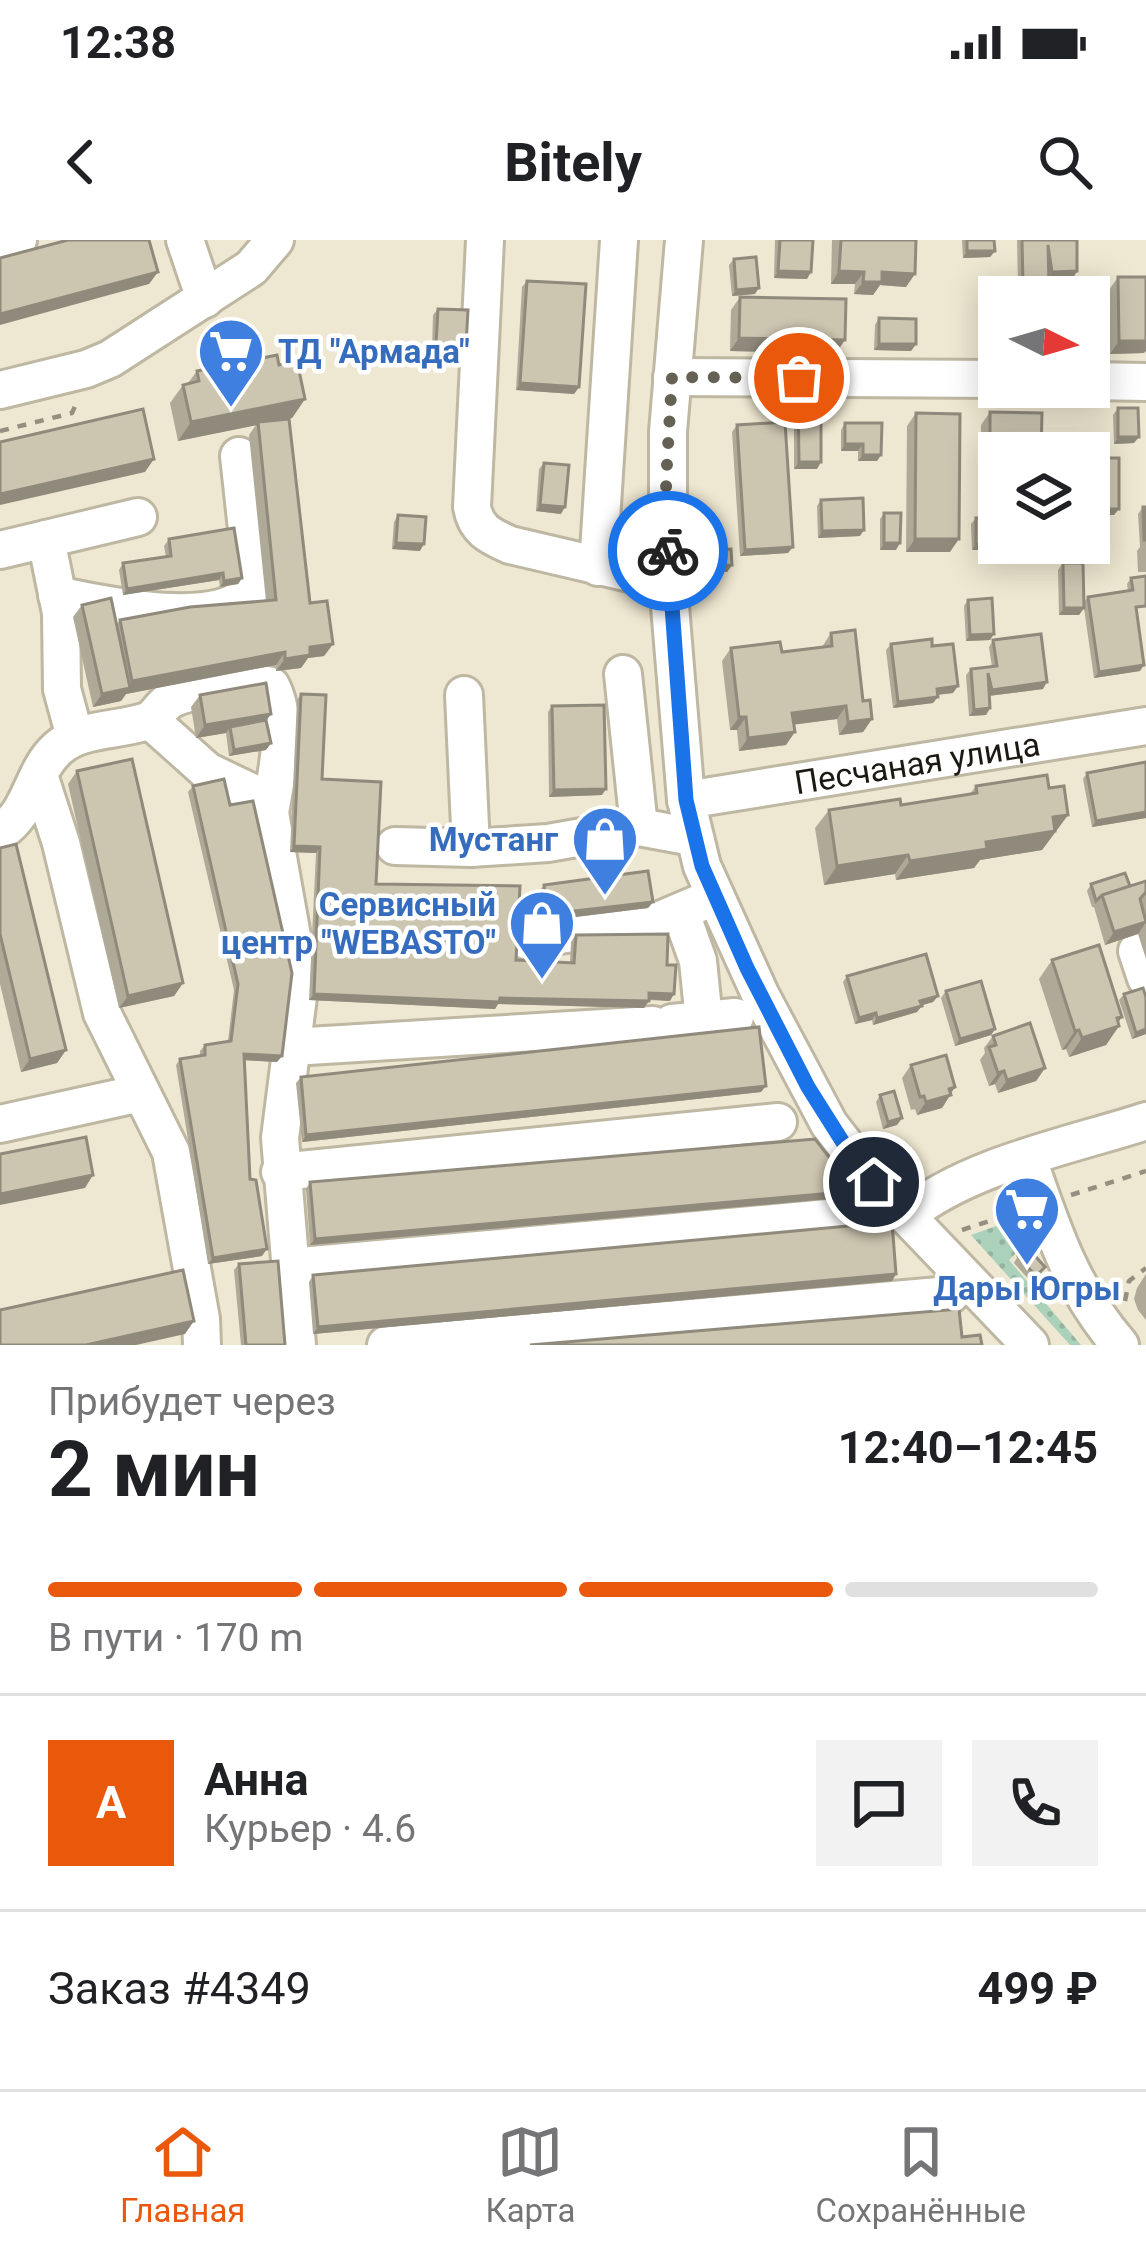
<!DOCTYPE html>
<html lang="ru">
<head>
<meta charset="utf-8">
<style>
  body { margin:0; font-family:Roboto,sans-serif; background:#f2f2f2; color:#202124; height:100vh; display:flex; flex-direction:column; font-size:45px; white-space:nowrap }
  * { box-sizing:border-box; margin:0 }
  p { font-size:39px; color:#757577 }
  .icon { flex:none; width:66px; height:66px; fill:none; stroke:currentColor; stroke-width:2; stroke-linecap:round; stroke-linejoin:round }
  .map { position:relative; height:1105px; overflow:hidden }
  .panel { display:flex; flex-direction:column; background:#fff; flex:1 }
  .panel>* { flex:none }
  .needle { width:78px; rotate:95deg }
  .fabs { position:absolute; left:978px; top:36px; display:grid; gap:24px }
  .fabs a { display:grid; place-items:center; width:132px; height:132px; border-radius:0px; background:#fff; box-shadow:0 6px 30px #0003; font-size:60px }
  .pin { position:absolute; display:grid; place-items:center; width:102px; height:102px; color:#fff; margin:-51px; border:6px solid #fff; border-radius:50%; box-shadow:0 3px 12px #0007 }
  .courier { position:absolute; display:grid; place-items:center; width:120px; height:120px; margin:-60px; border:9px solid #1a73e8; border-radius:50%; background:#fff; color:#222; box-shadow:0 3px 15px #0007 }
  .overview em { font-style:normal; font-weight:700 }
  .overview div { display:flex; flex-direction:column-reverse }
  .overview { display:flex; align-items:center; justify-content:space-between; height:204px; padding:0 48px }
  h1 { font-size:78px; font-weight:700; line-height:90px }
  .bar { display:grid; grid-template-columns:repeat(4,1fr); gap:18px 12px; align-content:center; height:144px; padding:0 48px }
  .bar i { height:15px; border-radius:9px; background:#e0e0e0 }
  .bar .selected { background:#ea580c }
  .bar p { grid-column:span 4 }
  .line { display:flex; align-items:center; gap:30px; padding:0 48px; border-top:3px solid #e0e0e0 }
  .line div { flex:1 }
  .round { display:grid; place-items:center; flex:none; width:126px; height:126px; border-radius:0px; background:#f2f2f2 }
  .status { display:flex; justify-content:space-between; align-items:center; height:84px; padding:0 60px; background:#fff; direction:ltr }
  .status svg { height:33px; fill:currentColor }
  header { display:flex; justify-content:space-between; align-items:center; height:156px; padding:0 48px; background:#fff; font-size:54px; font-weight:700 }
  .tabs { display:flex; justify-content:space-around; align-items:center; height:168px; border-top:3px solid #e0e0e0; background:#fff; font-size:33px; color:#757577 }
  .tabs a { display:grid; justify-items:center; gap:6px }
  .tabs .selected { color:#ea580c }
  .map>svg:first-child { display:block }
  .grass { fill:url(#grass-dots) }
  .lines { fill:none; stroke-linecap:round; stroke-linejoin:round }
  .minor-casing { stroke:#beb7a2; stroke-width:42 }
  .path { stroke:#958f80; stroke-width:4.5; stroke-dasharray:9 9; stroke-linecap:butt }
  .minor { stroke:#fff; stroke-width:36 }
  .wall { fill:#afa997 }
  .shaded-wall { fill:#8f8a7b }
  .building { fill:#ccc5b0; stroke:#8f8a7b; stroke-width:3 }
  .done { stroke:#666155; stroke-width:12; stroke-dasharray:0 21.6 }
  .route { stroke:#1a73e8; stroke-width:15 }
  .labels { text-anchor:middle; stroke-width:9; stroke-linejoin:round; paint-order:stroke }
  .shop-label { font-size:33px; font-weight:bold; fill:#366cbe; stroke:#fff; text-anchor:end }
  .street-label { font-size:33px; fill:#1c1912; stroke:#fff }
</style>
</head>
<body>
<div class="status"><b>12:38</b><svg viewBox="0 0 49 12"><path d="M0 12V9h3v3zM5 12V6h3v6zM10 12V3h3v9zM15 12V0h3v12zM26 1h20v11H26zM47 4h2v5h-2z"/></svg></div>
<header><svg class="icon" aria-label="back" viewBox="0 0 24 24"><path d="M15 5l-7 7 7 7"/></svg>Bitely<svg class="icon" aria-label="search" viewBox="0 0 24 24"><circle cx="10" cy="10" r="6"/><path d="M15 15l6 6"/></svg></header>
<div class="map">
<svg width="1146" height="1105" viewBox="0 0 1146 1105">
  <defs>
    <pattern id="grass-dots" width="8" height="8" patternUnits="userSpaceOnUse" patternTransform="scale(3)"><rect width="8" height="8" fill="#acd1ba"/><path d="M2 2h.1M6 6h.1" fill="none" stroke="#93b39f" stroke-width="1.8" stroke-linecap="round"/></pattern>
  </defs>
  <rect width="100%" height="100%" fill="#eee7d1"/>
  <path class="grass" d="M1033,973L1036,994L1009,1020L1081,1105H1070L971,995Z"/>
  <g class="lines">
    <g class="minor-casing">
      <g id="minor">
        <path d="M185,0L205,59"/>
        <path d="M485,0L472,267C476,290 490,296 510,305L668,342"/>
        <path d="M684,0L668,192V342L686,560L702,626L760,754L829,884L874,942L1030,1105"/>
        <path d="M0,4L18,0"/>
        <path d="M672,137L999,139"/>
        <path d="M1089,141L1146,142"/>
        <path d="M0,150L86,129L110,119L251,28L275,0"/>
        <path d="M46,299L61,373L62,449L75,497"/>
        <path d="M0,310L138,277"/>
        <path d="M598,327L619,0"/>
        <path d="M57,355C98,364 234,394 253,344L239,216"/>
        <path d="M623,434L639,587"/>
        <path d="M464,455L471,608"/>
        <path d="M151,481L207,531L255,554L270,573L300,741L280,898L297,1105"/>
        <path d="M40,538L61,603L102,773L171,912L201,1079L202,1105"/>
        <path id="s1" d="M686,560L1146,486"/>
        <path d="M0,592C32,572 31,533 57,509C79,488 116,491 144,482C157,479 160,465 172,459C188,450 255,439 271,446C290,482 276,535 270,573"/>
        <path d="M395,606L471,608L548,603L639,587L693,597"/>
        <path d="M681,673L698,721L704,780"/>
        <path d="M526,700L660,680L714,657"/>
        <path d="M1137,711L1146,738"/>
        <path d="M672,783L735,777"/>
        <path d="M292,807L653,785"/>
        <path d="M0,884L141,853"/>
        <path d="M1028,919C1052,988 1071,1049 1120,1105"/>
        <path d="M280,932L778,882"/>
        <path d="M906,976C969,925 1069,906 1146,881"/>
        <path d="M290,1027L861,975"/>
        <path d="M386,1105L950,1055"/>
      </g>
    </g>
    <path class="path" d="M0,191L72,173L76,164
      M1071,955L1146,931
      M962,990L1014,973
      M1125,1061L1129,1041L1146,1028"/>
    <use href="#minor" class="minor"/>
  </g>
  <path class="wall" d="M775,0H813L807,39L774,38Z
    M832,0H916L906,47L880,45L873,55L854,54L855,44H831Z
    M962,0H994L995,11L990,17L963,18Z
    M1017,0H1077V31L1073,38H1049L1047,47L1070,57H1010L1018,46Z
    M734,19L755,54L732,56L729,25Z
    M1118,37L1144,113L1110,114L1109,50Z
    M527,41L579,147L574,154L516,150L522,47Z
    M740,57L836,113L730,111L731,70Z
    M438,69L462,111L432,110L433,75Z
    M879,78L916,104L911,111L874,110L875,85Z
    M279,125L305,159L292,178L282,180L310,363L333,404L324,416L308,418L301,428L276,431V425L126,454L121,461L93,467L73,377L82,365L116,385L120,380L266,361L249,195L256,185L178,201L170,163L183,145L188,143L197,131Z
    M798,155L817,229H794V162Z
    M1118,168L1134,203L1114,204L1113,175Z
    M990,172L1042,173L981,229V185Z
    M916,173L950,312H906L907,186Z
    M845,183L881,215L877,221H858V211H841V190Z
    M737,185L788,313L740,316L732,192Z
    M544,223L561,274L536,271L539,229Z
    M821,260L860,296L818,298L817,266Z
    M1143,267H1146V332H1138L1137,311L1140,307L1138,274Z
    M630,268L648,298L644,305H625L626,274Z
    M884,273L896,310H880V279Z
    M398,275L420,311L392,309L394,282Z
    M976,278L999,303H1048L1045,308L972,310L971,284Z
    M169,299L242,338L238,344L220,347L219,340L123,355L119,330L123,323L166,317L164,306Z
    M711,310L732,325L727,332H707L706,317Z
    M1063,323L1084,362L1088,357L1128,351L1127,344L1131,338L1137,373L1140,431L1094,438L1084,368L1079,375H1059L1058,330Z
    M968,360L990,400L966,401L964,366Z
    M831,393L872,479L863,492L839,495L837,479L794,484L786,505L739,511L737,490H730L722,421L731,408L782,412L822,407Z
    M993,400L1043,449L989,456L990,468L986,475L969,476L966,435L971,429L992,427L989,407Z
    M891,404L932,406L953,453L938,455L933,463L893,468L886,410Z
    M301,454L322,539L376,644L516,720L570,722L571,701L576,695L670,761L649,760L644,768L498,764L495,769L309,760L316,613L290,612L297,460Z
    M200,455L266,480L271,503L266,510L229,516L226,493L196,498L191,467Z
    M552,466L602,555L549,557L548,472Z
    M1146,522V578L1092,587L1083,539L1087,533Z
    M77,531L183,743L174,756L119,768L68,544Z
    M193,546L282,816L277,822L245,820L250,939L262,1016L208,1024L176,825L180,819L200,816V811L205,805L228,801L234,750L188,552Z
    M976,546L1049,548L1068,575L1042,610L980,620L974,628L896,640L895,634L824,645L815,588L829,570L901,565L970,554Z
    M0,608L66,810L57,823L21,832L0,744Z
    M1146,641V719L1138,694L1105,705L1094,667H1092L1087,651L1091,644L1130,646Z
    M544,645L653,662L648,668L543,681L539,651Z
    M1052,720L1118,782L1119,786L1106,805L1069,817L1066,809L1062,810L1039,739Z
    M847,736L938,756L933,762L922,765L917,772L873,785L872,780L855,784L843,742Z
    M946,751L995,789L991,795L955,806L941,758Z
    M1124,754L1146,757V794L1132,799L1119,760Z
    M993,796L1045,828L1036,841L998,853L995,844L989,846L980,820L985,813L984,808Z
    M911,825L951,854L942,868L917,875L915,869L911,870L902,838Z
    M301,837L761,852L302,902L296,843Z
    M880,855L902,878L897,885L883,889L876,862Z
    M310,942L840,958L310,1005L306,949Z
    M1018,1016L1045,1027L1031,1042L1014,1023Z
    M239,1024L285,1105H241L234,1030Z
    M896,1034L892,1041L313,1094L309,1042L313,1035Z
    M1146,1034V1080L1138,1070L1134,1059L1137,1048Z"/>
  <path class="shaded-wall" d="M967,11H995L990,17L963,18Z
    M778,31L811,32L807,39L774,38Z
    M839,31L864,32L855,44H831Z
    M1077,31L1073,38H1047L1052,32Z
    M158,32L149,44L0,85V74Z
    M882,32L915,34L906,47L880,45L873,55L854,54L863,42Z
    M759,48L755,54L732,56L736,50Z
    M739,98L845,100L836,113L730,111Z
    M1119,101H1146V111L1144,113L1110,114Z
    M436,104L466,105L462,111L432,110Z
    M879,104H916L911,111L874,110Z
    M520,143L579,147L574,154L516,150Z
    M305,159L292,178L178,201L191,182Z
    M1118,197H1139L1134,203L1114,204Z
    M845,204H863L858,211H841Z
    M863,215H881L877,221H858Z
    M990,217H999V230L981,229Z
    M154,219L145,232L0,265V254Z
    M799,222H821L817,229H794Z
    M540,265L565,267L561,274L536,271Z
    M1089,269H1119L1114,275H1089Z
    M864,290L860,296L818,298L822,291Z
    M630,298H648L644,305H625Z
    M915,299H959L950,312H906Z
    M1093,302L1088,309H1056L1060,303Z
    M396,303L424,304L420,311L392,309Z
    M884,303H900L896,310H880Z
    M1048,303L1045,308L972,310L976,304Z
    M793,307L788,313L740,316L745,310Z
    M732,325L727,332H707L711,326Z
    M223,333L219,340L123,355L127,349Z
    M242,338L238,344L220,347L224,341Z
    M1064,368H1084L1079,375H1059Z
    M994,394L990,400L966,401L970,395Z
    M333,404L324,416L308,418L301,428L276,431L285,419L310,407Z
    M285,412L276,425L126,454L121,461L93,467L102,454L127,449L132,441Z
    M1144,425L1140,431L1094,438L1099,432Z
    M1047,442L1043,449L987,456L992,450Z
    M958,446L953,453L933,455L937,449Z
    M938,457L933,463L893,468L898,462Z
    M846,466L837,479L784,486L792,473Z
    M990,468L986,475L969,476L974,470Z
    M271,474L262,487H230L226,493L196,498L205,485Z
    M739,477H746L737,490H730Z
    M872,479L863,492L839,495L848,482Z
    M795,492L786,505L739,511L748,498Z
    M271,503L266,510L229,516L234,510Z
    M606,549L602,555L549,557L554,550Z
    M1146,572V578L1092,587L1096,581Z
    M1068,575L1042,610L980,620L974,628L896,640L910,621L986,602L1053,577Z
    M294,606L320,607L316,613L290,612Z
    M908,615L895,634L824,645L837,626Z
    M653,662L648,668L543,681L548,674Z
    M1146,682L1138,694L1105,705L1114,692Z
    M183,743L174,756L119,768L128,756Z
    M649,753L674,754L670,761L645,759Z
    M314,754L500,758L649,761L644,768L498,764L495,769L309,760Z
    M938,756L933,762L916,767L920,761Z
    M922,766L917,772L873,785L877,778Z
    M876,773L872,780L855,784L859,778Z
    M1122,777L1115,787L1119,786L1106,805L1069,817L1082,798Z
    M995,789L991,795L955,806L960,799Z
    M1146,789V794L1132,799L1136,793Z
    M1079,790L1066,809L1062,810L1075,791Z
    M66,810L57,823L21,832L30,819Z
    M244,814L282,816L277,822L240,820Z
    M1045,828L1036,841L998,853L1007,840Z
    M1004,831L995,844L989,846L998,833Z
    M766,846L761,852L302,902L306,895Z
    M955,847L942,868L917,875L926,862Z
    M902,878L897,885L883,889L888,882Z
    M93,935L85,948L0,965V954Z
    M844,952L840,958L310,1005L315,999Z
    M267,1009L262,1016L208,1024L213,1018Z
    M896,1034L892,1041L313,1094L318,1087Z
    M194,1081L185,1094L136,1105H86Z"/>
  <path class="building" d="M68,0H149L158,32L0,74V18Z
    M780,0H813L811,32L778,31Z
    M841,0H916L915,34L882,32V42H863L864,32L839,31Z
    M967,0H994L995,11H967Z
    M1022,0H1077V31L1052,32L1048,5L1049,44H1023Z
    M756,17L759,48L736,50L734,19Z
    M1118,37H1146V101H1119Z
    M527,41L586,44L579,147L520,143Z
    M1018,46L1070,47V57H1018Z
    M740,57L846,59L845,100L739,98Z
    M438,69L468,70L466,105L436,104Z
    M879,78L916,79V104H879Z
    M277,115L279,125L297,121L305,159L191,182L183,145L199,141L197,131Z
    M798,155H821V222H799Z
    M1118,168H1138L1139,197H1118Z
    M143,169L154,219L0,254V202Z
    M990,172L1042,173L1041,213H999V217H990Z
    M916,173L960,174L959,299H915Z
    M289,179L310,363L327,361L333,404L310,407V415L285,419V412L132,441L120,380L190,367L276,360L258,182Z
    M785,182L793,307L745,310L737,185Z
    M845,183H882L881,215H863V204H845Z
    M1070,212H1104V218H1119V269H1089V213Z
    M544,223L569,225L565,267L540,265Z
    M863,258L864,290L822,291L821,260Z
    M1143,267H1146V300H1144Z
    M630,268H649L648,298H630Z
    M884,273H901L900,303H884Z
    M398,275L426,277L424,304L396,303Z
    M999,277V303H1003L976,304V278Z
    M1089,278H1093V302H1089Z
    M234,288L242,338L224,341L223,333L127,349L123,323L171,316L169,299Z
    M731,309L732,325L711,326V310Z
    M1063,323H1083L1084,368H1064Z
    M1146,336V366L1136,367L1144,425L1099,432L1088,357L1133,350L1131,338Z
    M111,358L130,448L102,454L82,365Z
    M992,358L994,394L970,395L968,360Z
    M855,390L863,461L870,460L872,479L848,482L846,466L792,473L795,492L748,498L746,477H739L731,408L780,402L782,412L832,406L831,393Z
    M1041,394L1047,442L992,450L988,433L990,468L974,470L971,429L997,426L993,400Z
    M932,399V406L953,404L958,446L937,449L938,457L898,462L891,404Z
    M266,443L271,474L205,485L200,455Z
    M301,454L326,455L322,539L381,542L376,644L520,646L516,720L574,723L576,695L668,694L667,725H676L674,754L649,753V761L500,758L499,762L314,754L320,607L294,606Z
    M604,465L606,549L554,550L552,466Z
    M266,480L271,503L234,510L230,487Z
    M132,519L183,743L128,756L77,531Z
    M1146,522V572L1096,581L1087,533Z
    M1047,535L1049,548L1064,546L1068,575L1053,577L1055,591L986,602L987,609L910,621L908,615L837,626L829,570L900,559L901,565L977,553L976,546Z
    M224,539L230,565L253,561L292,733L282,816L244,814L250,939L256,940L267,1009L213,1018L180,819L205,815V805L231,801L238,744L193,546Z
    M16,604L66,810L30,819L0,694V608Z
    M648,631L653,662L548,674L544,645Z
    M1125,633L1130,646L1102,655L1096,661L1091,644Z
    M1146,641V652L1140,659L1146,682L1114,692L1102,655Z
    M1099,705L1122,777L1117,778L1119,786L1082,798L1079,790L1075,791L1052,720Z
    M926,714L938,756L920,761L922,766L877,778L876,773L859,778L847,736Z
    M981,741L995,789L960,799L946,751Z
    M1143,748L1146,757V789L1136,793L1124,754Z
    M1030,783L1045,828L1007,840L1004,831L998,833L989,807L996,805L993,796Z
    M759,787L766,846L306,895L301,837Z
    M946,815L955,847L949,849L951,855L926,862L924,856L920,857L911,825Z
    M894,851L902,878L888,882L880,855Z
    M86,897L93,935L0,954V914Z
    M815,899L833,922L844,952L315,999L310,942Z
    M892,982L896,1034L318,1087L313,1035Z
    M1028,1008L1045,1027L1036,1036L1018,1016Z
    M278,1021L285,1105H246L239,1024Z
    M183,1030L194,1081L86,1105H0V1070Z
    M959,1069L962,1097L980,1095L982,1105H530Z"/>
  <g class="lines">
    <path class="done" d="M668,311L666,242L672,137L799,138"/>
    <path class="route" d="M668,311L686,560L702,626L747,728L808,847L849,912L874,942"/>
  </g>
  <defs>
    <g id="supermarket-pin" transform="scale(3.45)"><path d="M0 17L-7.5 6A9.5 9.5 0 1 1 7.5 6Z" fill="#3f7fe0" stroke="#fff"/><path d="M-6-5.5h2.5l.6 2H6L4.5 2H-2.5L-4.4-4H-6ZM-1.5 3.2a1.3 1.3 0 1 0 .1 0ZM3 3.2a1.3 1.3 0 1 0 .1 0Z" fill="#fff"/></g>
    <g id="shop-pin" transform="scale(3.45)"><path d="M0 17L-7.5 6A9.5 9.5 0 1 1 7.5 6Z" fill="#3f7fe0" stroke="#fff"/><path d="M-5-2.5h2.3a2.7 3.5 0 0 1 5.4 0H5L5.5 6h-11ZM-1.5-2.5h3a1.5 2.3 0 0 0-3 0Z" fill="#fff"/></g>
  </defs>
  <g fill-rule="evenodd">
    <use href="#supermarket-pin" x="231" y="111"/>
    <use href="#shop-pin" x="605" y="599"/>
    <use href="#shop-pin" x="542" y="683"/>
    <use href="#supermarket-pin" x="1027" y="969"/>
  </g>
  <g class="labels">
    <g class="shop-label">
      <text x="278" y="123" text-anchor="start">ТД "Армада"</text>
      <text x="558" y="611">Мустанг</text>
      <text x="496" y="676">Сервисный<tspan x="496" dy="38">центр "WEBASTO"</tspan></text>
      <text x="1027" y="1060" text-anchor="middle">Дары Югры</text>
    </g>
    <g class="street-label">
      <text dy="12" stroke="none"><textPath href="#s1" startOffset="234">Песчаная улица</textPath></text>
    </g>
  </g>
</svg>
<div class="fabs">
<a><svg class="needle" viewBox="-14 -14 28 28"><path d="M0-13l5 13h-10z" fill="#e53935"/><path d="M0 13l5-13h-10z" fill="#757577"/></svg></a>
<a><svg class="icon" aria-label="layers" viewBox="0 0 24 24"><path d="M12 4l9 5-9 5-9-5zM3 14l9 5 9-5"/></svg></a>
</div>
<div class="pin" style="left:799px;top:138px;background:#ea580c"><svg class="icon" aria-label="bag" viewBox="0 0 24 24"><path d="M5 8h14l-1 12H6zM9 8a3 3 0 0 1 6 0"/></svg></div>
<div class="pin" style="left:874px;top:942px;background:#1f2937"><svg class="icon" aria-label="home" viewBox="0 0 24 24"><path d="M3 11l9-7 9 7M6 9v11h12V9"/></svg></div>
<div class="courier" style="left:668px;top:311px"><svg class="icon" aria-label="bike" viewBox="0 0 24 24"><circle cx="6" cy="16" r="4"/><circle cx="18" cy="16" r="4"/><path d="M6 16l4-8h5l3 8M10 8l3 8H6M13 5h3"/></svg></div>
</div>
<section class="panel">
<div class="overview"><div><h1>2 мин</h1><p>Прибудет через</p></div><em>12:40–12:45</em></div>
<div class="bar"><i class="selected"></i><i class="selected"></i><i class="selected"></i><i></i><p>В пути · 170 m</p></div>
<div class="line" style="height:216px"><b class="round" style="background:#ea580c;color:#fff">А</b><div><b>Анна</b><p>Курьер · 4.6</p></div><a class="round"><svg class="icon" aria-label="chat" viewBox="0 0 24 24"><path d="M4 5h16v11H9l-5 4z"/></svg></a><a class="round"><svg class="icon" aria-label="phone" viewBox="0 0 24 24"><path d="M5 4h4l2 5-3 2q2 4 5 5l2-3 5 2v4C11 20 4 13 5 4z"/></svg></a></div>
<div class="line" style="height:156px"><div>Заказ #4349</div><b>499 ₽</b></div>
</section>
<nav class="tabs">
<a class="selected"><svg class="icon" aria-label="home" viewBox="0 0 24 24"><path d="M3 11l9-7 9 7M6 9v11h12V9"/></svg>Главная</a>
<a><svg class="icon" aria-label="map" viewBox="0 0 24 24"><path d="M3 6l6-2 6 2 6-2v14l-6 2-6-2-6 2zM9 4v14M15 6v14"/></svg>Карта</a>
<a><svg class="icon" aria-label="saved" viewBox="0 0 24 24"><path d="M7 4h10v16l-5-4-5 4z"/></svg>Сохранённые</a>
</nav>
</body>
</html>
